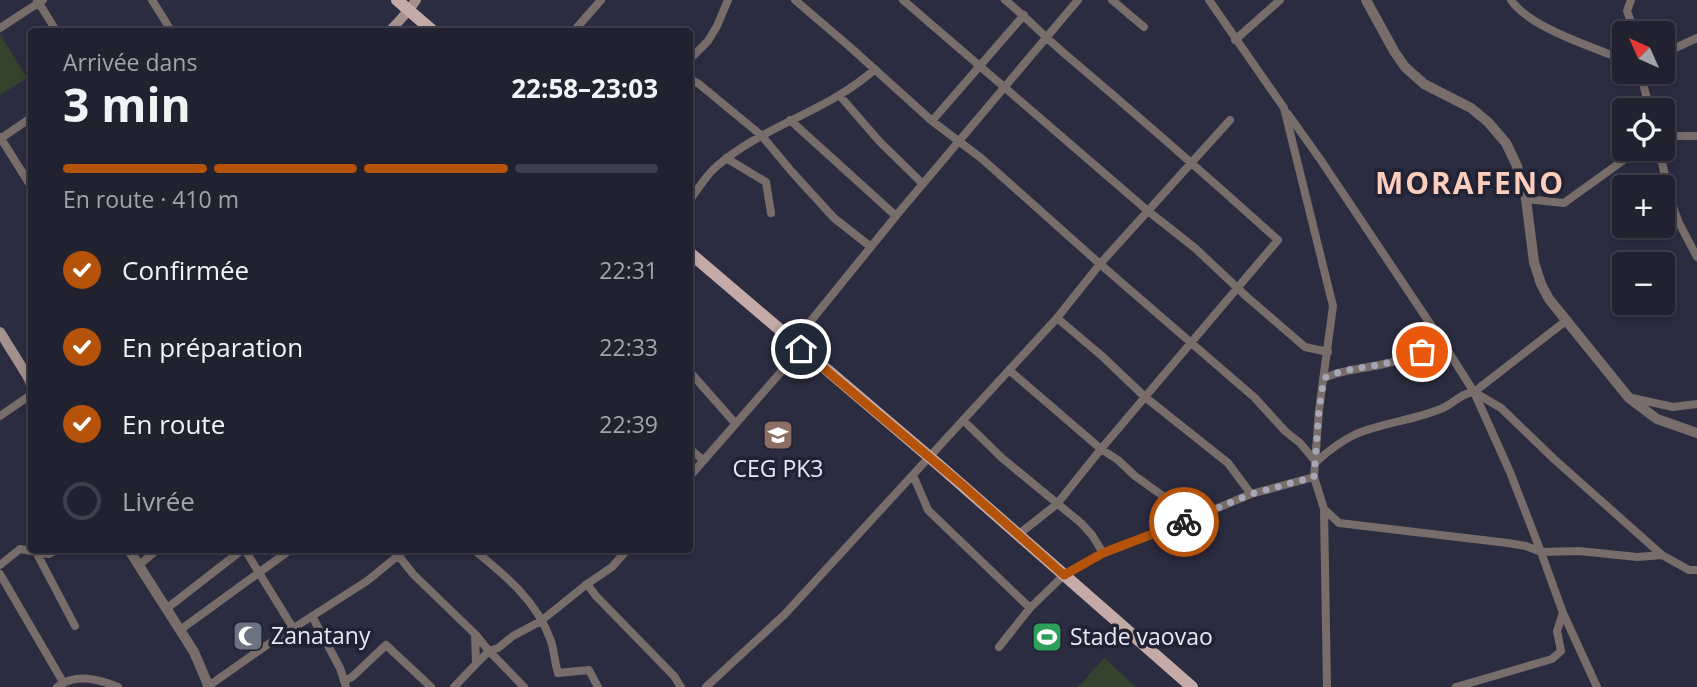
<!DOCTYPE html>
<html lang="fr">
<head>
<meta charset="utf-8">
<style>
  body { margin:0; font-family:"Open Sans",sans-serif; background:#292938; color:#f1f3f6; height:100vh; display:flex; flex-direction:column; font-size:26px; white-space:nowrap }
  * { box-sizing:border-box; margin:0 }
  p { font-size:23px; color:#a2a3ab }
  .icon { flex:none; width:38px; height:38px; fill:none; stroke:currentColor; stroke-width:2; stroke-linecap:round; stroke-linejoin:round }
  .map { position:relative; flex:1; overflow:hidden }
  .drawer { position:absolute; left:28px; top:28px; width:665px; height:525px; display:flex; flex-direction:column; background:#212130; border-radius:7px; box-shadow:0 4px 10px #0003,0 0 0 2px #3e3e4c }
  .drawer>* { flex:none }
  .needle { width:46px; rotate:315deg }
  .controls { position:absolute; left:1612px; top:21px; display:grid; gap:14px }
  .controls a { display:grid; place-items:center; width:63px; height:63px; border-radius:7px; background:#212130; box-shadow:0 4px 10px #0003,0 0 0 2px #3e3e4c; font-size:35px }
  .pin { position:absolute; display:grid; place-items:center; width:60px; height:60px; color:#fff; margin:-30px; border:4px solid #fff; border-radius:50%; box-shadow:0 2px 7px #0007 }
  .courier { position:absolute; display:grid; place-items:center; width:70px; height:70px; margin:-35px; border:5px solid #b45309; border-radius:50%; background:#fff; color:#222; box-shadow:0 2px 9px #0007 }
  .head em { font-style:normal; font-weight:700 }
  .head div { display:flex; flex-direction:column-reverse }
  .head { display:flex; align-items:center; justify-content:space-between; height:119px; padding:0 35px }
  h1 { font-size:46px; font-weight:700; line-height:52px }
  .bar { display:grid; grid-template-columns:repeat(4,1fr); gap:10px 7px; align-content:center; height:84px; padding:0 35px }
  .bar i { height:9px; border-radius:5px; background:#3e3e4c }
  .bar .on { background:#b45309 }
  .bar p { grid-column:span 4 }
  ol { padding:0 35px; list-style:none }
  li { display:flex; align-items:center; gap:21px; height:77px }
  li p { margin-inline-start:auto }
  li .icon { padding:7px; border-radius:50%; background:#b45309; color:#fff; stroke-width:4 }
  li:last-child { color:#a2a3ab }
  li i { width:38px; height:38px; border:4px solid #3e3e4c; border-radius:50% }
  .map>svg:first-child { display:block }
  .green { fill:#33432d }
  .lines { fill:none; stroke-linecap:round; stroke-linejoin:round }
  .minor { stroke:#796d6b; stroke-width:8 }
  .tertiary { stroke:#796d6b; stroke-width:10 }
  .secondary { stroke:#a4908d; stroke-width:10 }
  .primary { stroke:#c4aba7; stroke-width:12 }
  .done { stroke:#a6a6b6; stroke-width:7; stroke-dasharray:0 12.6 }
  .route { stroke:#b45309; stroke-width:9 }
  .labels { text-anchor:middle; stroke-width:7; stroke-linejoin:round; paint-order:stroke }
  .poi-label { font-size:23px; fill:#e7e8f5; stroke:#222235; text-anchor:start }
  .district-label { font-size:30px; font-weight:bold; letter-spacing:2px; fill:#fecebc; stroke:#222235 }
</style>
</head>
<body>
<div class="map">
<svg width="1697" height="687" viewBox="0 0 1697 687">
  <rect width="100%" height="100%" fill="#2c2c40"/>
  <path class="green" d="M0,34L27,78L0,95Z
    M1104,658L1136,687H1078Z"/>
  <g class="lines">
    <path class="minor" d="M37,0L57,32
      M152,0L172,32
      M795,0L850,47L932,121L981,158L1100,264L1255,398L1285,431L1300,443L1316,462C1328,451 1341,441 1356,434C1385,422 1417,420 1445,407C1455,402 1462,393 1474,392L1567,320
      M903,0L1148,211L1195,248L1247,297L1305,347L1328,352
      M1005,0C1026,17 1044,36 1065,54C1137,115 1208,177 1278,240L1101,449L1057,504L1019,534
      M1112,0L1144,27
      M1209,0L1284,108L1333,306L1319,410L1314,477L1324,509L1327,687
      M1511,0C1530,28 1593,47 1624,60
      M1631,0L1627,11L1635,33
      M0,28L43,0
      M573,32L601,0
      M1235,40L1280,0
      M1662,54L1697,38
      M690,59L708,41L717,26L728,0
      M1640,72L1650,110
      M690,79L699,84L762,136L792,172L834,218L871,247
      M840,96L880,142L923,184
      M1288,114L1320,159L1443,343L1474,392L1510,472L1541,552L1563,613L1597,687
      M790,120L896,216
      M932,121L1024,15
      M1662,136H1697
      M0,137L32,188
      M0,139L32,117
      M1659,149L1670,198L1679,223L1697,257
      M726,158L766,182L771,213
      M1526,199L1564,203L1639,149
      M690,200C698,189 706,175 717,166C764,125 829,111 875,69
      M1057,318L1102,356L1145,397L1228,463L1251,494
      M793,343L900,211L1078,0
      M1009,370L1101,449L1118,460L1135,476L1163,496L1189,520
      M690,372L735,423
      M1324,378C1341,370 1360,369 1379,365C1400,361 1424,354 1443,343
      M1474,392L1501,408L1554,459L1662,555L1689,570H1697
      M1632,398L1673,407L1697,404
      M0,416L32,394
      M963,420L1002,458L1081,523L1092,535L1103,553
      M690,449L703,460
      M913,475L928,510L1030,608
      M690,476L801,349
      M1324,509L1339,523L1508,543L1526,546L1541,552L1579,551L1637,557L1662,555
      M245,550L293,628
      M474,550C505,575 537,601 551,641C554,651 555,663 558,673L589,670L598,687
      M627,550L612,567L587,584L596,596L674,676L681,687
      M36,552L75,626
      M398,555L413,574L475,634L476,664L454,687
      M0,565L20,549L49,554L56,550
      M139,565L157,550
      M0,574L63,682
      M166,609L242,550
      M312,616L340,668L346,687
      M180,630L290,550
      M476,635L489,651L524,687
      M999,647L1030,608L1064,575L1103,553L1189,520L1251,494L1314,477
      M476,664L489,651L498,648L513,636L541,621L587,584
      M344,681L352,677L386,645L431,687
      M57,687C76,673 99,679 118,687
      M207,687L267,645L367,581L405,550
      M706,687L785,614L1057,318L1100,264L1230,120
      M1456,687L1552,659L1561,651L1557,631L1563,613"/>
    <path class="tertiary" d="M1366,0L1394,51L1405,67L1424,84L1471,108L1488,122L1506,143L1517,166L1526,199L1534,262L1541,284L1549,299L1629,398L1657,419L1697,433
      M28,377L32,388
      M129,550L194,652L209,687"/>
    <path class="secondary" d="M389,32L409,10L416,0
      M0,332L28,377L32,374"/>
    <path class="primary" d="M397,0L434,32
      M690,253L940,466L1192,687"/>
  </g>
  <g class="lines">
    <path class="done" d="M1184,522L1251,494L1314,477L1319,410L1324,378C1341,370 1359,368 1378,365C1393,362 1407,357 1422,352"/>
    <path class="route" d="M801,349L960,483L1064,575L1103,553L1184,522"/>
  </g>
  <defs>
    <g id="school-square" transform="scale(1.575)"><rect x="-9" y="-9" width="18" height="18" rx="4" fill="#8d6e63" stroke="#222235"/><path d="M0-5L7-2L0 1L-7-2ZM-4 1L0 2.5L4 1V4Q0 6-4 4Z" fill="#fff"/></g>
    <g id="mosque-square" transform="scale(1.575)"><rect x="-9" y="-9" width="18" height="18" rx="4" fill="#6b7280" stroke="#222235"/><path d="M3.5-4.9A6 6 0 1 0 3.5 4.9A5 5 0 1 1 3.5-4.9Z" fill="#fff"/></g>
    <g id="stadium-square" transform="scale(1.575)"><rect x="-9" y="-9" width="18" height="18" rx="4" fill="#2e9e5b" stroke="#222235"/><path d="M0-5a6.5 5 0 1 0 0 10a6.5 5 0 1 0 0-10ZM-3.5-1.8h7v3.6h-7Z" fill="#fff"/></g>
  </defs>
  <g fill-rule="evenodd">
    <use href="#school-square" x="778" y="435"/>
    <use href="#mosque-square" x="248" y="636"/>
    <use href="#stadium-square" x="1047" y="637"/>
  </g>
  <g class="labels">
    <g class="poi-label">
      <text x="778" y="477" text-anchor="middle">CEG PK3</text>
      <text x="271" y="644">Zanatany</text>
      <text x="1070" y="645">Stade vaovao</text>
    </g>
    <g class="district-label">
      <text x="1470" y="194">MORAFENO</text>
    </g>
  </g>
</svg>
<div class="controls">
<a><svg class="needle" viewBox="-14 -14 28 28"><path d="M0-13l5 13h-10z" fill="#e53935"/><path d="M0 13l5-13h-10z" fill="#a2a3ab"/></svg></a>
<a><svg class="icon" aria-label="locate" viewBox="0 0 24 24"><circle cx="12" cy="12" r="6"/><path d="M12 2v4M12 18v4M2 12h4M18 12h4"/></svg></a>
<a>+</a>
<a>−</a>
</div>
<div class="pin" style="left:1422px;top:352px;background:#ea580c"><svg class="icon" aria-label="bag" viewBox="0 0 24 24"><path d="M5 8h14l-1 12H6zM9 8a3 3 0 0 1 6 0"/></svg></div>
<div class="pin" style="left:801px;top:349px;background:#1f2937"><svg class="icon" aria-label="home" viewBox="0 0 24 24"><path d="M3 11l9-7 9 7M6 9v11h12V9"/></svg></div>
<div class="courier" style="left:1184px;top:522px"><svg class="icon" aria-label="bike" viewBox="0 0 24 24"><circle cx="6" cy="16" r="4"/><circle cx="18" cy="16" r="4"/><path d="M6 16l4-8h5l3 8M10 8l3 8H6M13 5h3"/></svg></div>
<section class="drawer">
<div class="head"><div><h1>3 min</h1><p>Arrivée dans</p></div><em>22:58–23:03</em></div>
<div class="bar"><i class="on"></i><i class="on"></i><i class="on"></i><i></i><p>En route · 410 m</p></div>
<ol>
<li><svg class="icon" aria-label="check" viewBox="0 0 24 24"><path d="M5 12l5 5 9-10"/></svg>Confirmée<p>22:31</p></li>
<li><svg class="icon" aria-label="check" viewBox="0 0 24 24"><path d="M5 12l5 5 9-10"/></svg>En préparation<p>22:33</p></li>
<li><svg class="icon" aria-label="check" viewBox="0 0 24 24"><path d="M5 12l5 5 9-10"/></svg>En route<p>22:39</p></li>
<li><i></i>Livrée</li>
</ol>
</section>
</div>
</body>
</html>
